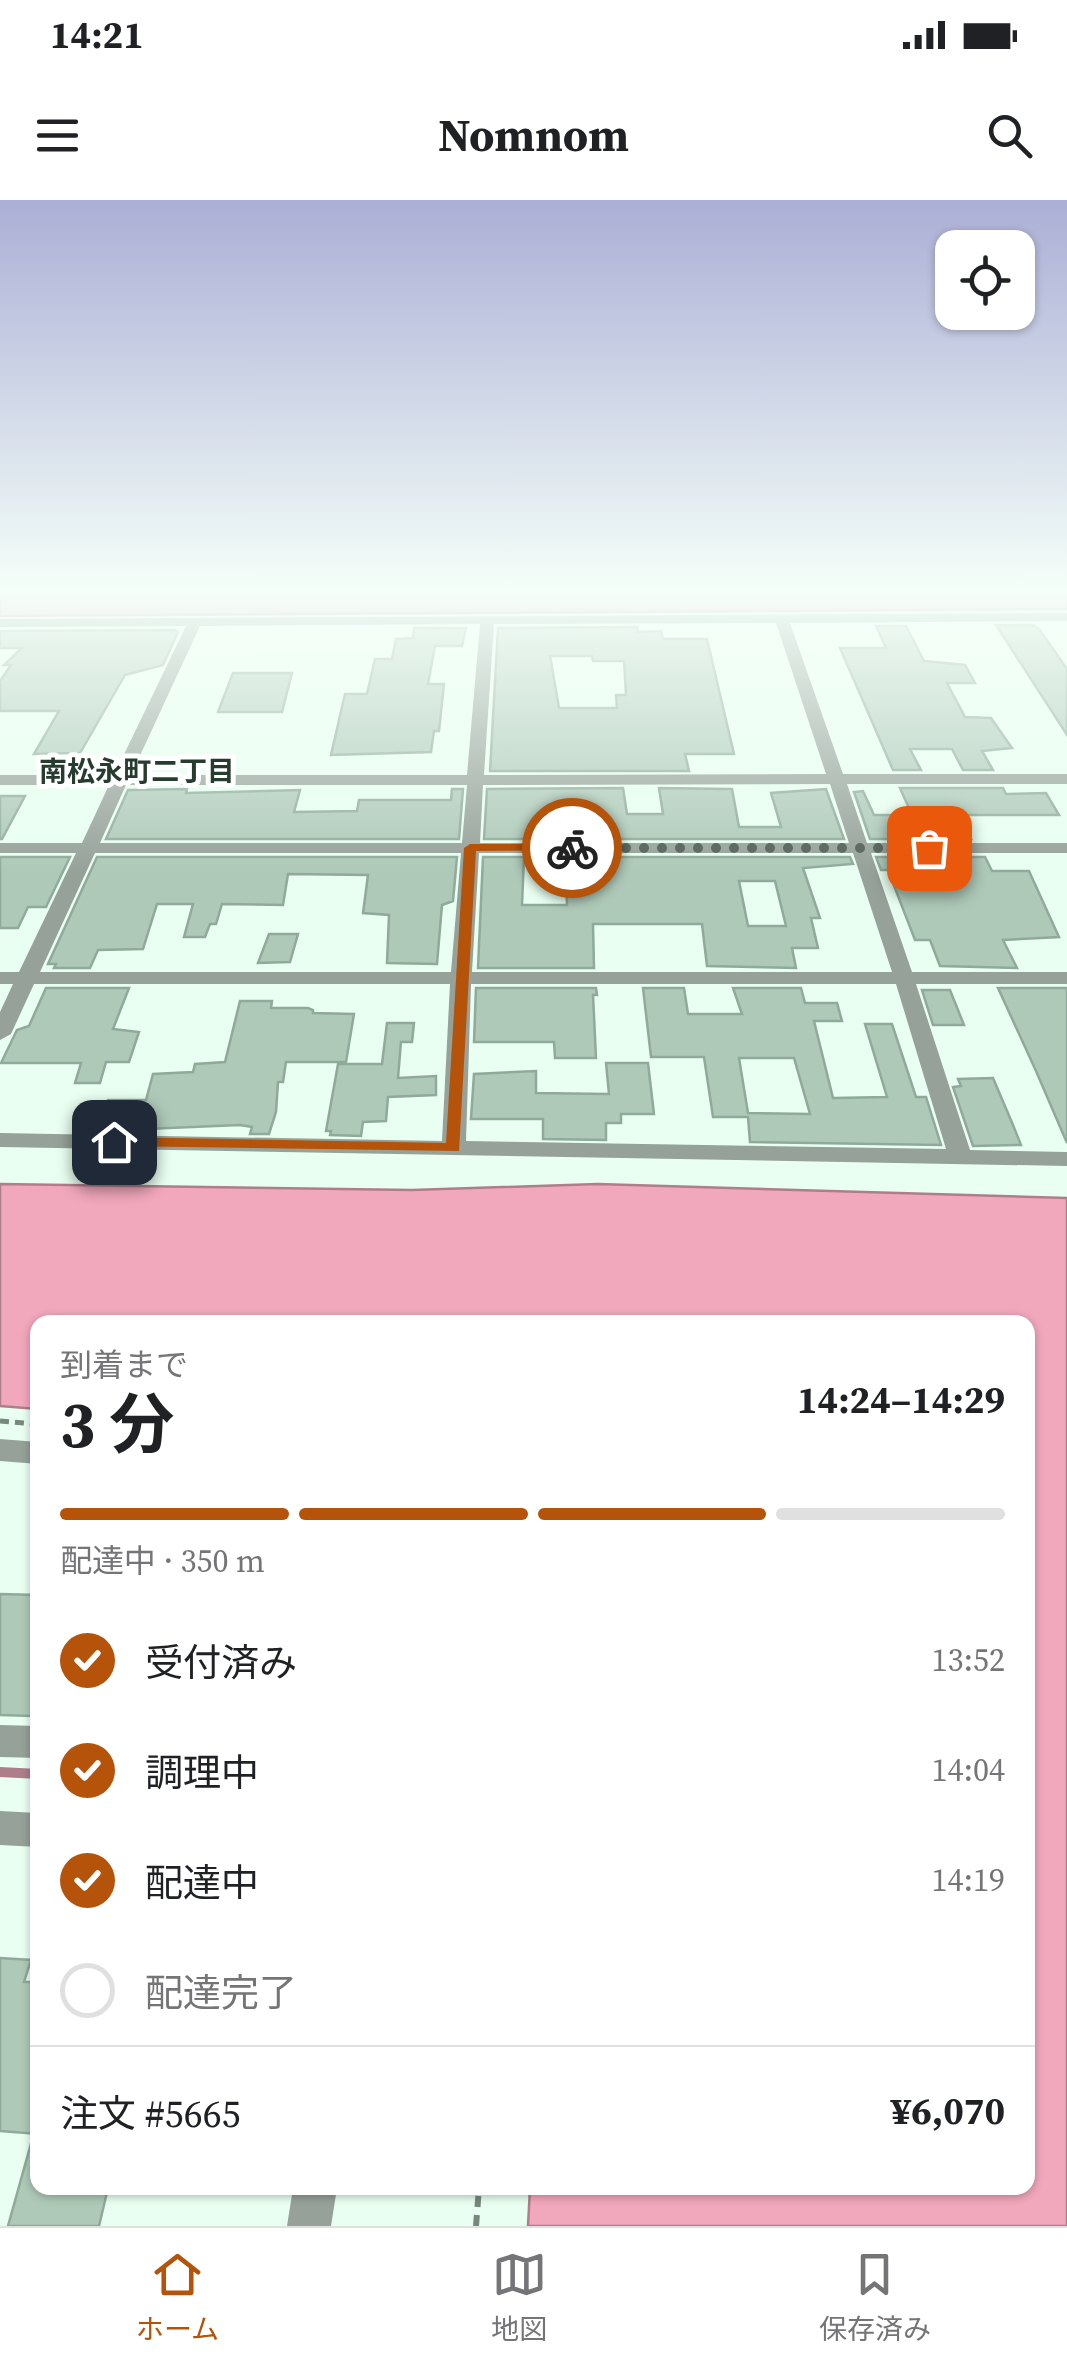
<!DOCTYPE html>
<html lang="ja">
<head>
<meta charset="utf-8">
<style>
  body { margin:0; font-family:"Source Serif 4","Noto Sans JP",serif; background:#f6f6f6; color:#202124; height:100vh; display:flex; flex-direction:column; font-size:38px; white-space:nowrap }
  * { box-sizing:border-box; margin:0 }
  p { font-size:32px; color:#757577 }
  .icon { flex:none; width:55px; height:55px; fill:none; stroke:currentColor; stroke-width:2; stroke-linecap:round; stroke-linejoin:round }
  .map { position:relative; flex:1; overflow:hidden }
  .sheet { position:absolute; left:30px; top:1115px; width:1005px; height:880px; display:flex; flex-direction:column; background:#fff; border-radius:20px; box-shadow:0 2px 8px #0004 }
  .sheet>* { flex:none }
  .buttons { position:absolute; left:935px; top:30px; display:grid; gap:20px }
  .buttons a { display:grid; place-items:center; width:100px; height:100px; border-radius:20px; background:#fff; box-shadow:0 2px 8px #0004; font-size:50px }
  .pin { position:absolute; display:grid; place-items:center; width:85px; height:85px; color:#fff; margin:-42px; border-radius:20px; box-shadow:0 5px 15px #0006 }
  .courier { position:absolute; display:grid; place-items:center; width:100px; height:100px; margin:-50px; border:8px solid #b45309; border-radius:50%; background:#fff; color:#222; box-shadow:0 2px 12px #0007 }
  .summary em { font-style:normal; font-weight:700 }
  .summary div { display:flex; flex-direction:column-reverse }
  .summary { display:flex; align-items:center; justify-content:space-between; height:170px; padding:0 30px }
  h1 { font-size:65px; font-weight:700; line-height:75px }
  .bar { display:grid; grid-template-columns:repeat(4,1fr); gap:15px 10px; align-content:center; height:120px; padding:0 30px }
  .bar i { height:12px; border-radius:8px; background:#e0e0e0 }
  .bar .selected { background:#b45309 }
  .bar p { grid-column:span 4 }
  .line { display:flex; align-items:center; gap:25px; padding:0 30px; border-top:2px solid #e0e0e0 }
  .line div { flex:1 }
  ol { padding:0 30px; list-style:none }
  li { display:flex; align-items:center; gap:30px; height:110px }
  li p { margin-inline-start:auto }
  li .icon { padding:10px; border-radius:50%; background:#b45309; color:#fff; stroke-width:4 }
  li:last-child { color:#757577 }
  li i { width:55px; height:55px; border:5px solid #e0e0e0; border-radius:50% }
  .status { display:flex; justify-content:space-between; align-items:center; height:70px; padding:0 50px; background:#fff; direction:ltr }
  .status svg { height:28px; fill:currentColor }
  header { display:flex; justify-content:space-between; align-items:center; height:130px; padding:0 30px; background:#fff; font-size:45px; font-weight:700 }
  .tab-bar { display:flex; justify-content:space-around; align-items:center; height:140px; border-top:2px solid #e0e0e0; background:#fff; font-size:28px; color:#757577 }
  .tab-bar a { display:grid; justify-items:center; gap:5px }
  .tab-bar .selected { color:#b45309 }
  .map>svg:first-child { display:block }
  .water { fill:#f1a7bc; stroke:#ae7e8a; stroke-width:2.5 }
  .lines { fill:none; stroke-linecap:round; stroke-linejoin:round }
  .stream { stroke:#ae7e8a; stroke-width:10 }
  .building { fill:#aec9b8; stroke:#8faa9a; stroke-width:2.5; fill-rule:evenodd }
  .path-far1 { stroke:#78887e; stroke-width:5; stroke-dasharray:9 6; stroke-linecap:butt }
  .path { stroke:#78887e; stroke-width:6; stroke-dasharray:11 8; stroke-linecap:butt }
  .minor { fill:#96a19a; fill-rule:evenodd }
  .route { fill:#b45309 }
  .done { stroke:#5e6c63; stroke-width:10; stroke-dasharray:0 18 }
  .labels { text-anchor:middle; stroke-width:10; stroke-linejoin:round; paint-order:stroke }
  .far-neighbourhood-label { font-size:28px; font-weight:bold; fill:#263c2f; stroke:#fff }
</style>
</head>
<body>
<div class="status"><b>14:21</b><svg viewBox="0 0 49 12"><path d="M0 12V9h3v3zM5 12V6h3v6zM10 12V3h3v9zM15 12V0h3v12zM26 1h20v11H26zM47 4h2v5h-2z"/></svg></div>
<header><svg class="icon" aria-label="menu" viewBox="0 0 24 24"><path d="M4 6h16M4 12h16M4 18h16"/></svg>Nomnom<svg class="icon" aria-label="search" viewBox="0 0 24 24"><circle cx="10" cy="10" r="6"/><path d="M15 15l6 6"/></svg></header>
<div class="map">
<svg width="1067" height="2026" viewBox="0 0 1067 2026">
  <rect width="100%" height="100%" fill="#e9fff1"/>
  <path class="water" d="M0,389H1067V409L0,416Z
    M0,984L412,990L598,984L1067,998V2026H528L530,1988H1028V1122H38L37,1209L0,1206Z"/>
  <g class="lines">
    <path class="stream" d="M0,1572L38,1574"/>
  </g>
  <path class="building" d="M996,425H1033L1039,429L1067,469V535Z
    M876,426H906L924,461L965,465L975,483H947L965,517L991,518L1012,548L982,551L993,570H963L952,549H910L921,570H893L840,448H886Z
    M637,427L638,432L661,431L663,439H707L734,554H685L689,571H490L498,428ZM550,456H592L593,461H624L626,495H616L617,508H559Z
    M414,428H466L462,446H435L428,484H444L439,531H434L431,552L331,555L345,494H367L375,459H392L396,439L413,438Z
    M175,430L178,432L163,465L125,475L80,553L34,554L59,511H0V481L11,465H4L22,448H0V431Z
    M233,473H292L282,512H218Z
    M623,588L627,614H663L659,588L732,589L739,627H781L771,593L826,589L844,639H484L487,589Z
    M900,588H1003L1006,594L1046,593L1059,615H960L971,639H870L854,592L863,591L874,615H912Z
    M187,589L186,593L300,590L294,612L357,611L359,600H451L452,589H463L459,639H106L128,590Z
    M0,596H25L2,639H0Z
    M0,657H70L46,707H28L18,728H0Z
    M97,657H457L453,701L442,705L437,764L387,763L389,715L363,713L368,675L288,674L283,705L222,704L216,724H210L205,737H184L193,704H157L143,749L98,750L90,768H54L56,764H48Z
    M483,657H524L522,705H567L565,657H850L853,664L803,668L820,718H811L818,748H792L796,768L707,766L702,724H593L594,768H478ZM739,681H775L786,726H748Z
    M876,657H985L992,671H1029L1059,737L1003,740L1017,768L940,766L930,740H915L888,670H881Z
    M269,734H298L290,762L258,763Z
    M46,788H129L113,829L139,832L129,862H106L100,883H75L81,863H1L17,830L29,826Z
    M476,788H596L597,795H593L596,858H555L554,842H474Z
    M643,788H684L688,814H742L733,788H801L805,803H837L842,821H814L833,898L887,897L865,824H892L916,897H926L941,945L750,942L748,917H713L704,857H651ZM739,858H794L810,914L748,913Z
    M998,788H1067V943L1036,871Z
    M922,790H950L964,825H933Z
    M240,801H272L271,808H308L313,810V813L354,814L346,862H286L283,882H278L276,912L269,934H250L252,927L240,925L99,931L108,900H146L153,874L193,872L195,864L225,862Z
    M387,823H414L412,842H401L398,878L436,876V895L388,897L386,921L363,922L361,936L330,935L331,931H326L338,864H382Z
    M606,863H648L654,914H621V923H606V940L543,939V919H471L474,874L536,871V893L609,894Z
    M993,878L1013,925L1021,945L973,946L953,887L961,886L958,879Z
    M0,1394L38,1395V1498L31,1516L0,1515Z
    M0,1758L31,1760L24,1782H38V1934L0,1931Z
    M32,1940L38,1941V1988H108L99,2026H8Z"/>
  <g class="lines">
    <path class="path-far1" d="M0,1221L38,1224"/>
    <path class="path" d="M476,2026L479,1988"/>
    <path class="minor" d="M1067,413V421L790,423L843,574H1067V584H847L867,643H1067V653H871L912,772H1067V784H916L970,950L1067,952V966L0,947V933L442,941L450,784H34L11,834L0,840V812L13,784H0V772H19L76,653H0V643H82L109,585H0V575H114L186,426L0,427V419ZM776,423L826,574L484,575L494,424ZM480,424L467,575H131L200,426ZM830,584L849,643H480L483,585ZM126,585H467L462,643H100ZM95,653H461L451,772H40ZM479,653H853L892,772H472ZM471,784H896L946,949L466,941Z
      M0,1239L38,1242V1264L0,1261Z
      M0,1525L38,1526V1558L0,1557Z
      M0,1611L38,1613V1647L0,1645Z
      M293,1988H337L331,2026H287Z"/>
  </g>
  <linearGradient id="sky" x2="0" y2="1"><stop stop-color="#abafd6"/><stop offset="0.58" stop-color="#f5fff9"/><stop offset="1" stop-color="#f5fff9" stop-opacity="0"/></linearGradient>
  <rect width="1067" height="673" fill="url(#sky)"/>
  <path class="route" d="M572,644L576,650L476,651L459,951L114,946L106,942L114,937L446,943L464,648L470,644Z"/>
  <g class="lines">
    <path class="done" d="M572,648H929"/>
  </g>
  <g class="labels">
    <g class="far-neighbourhood-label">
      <text x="137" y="581">南松永町二丁目</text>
    </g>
  </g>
</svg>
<div class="buttons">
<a><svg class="icon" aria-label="locate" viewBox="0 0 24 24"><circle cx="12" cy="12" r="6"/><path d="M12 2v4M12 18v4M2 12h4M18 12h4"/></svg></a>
</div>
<div class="pin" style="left:929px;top:648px;background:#ea580c"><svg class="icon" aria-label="bag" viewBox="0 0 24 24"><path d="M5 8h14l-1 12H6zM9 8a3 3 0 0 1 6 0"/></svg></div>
<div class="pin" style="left:114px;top:942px;background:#1f2937"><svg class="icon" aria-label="home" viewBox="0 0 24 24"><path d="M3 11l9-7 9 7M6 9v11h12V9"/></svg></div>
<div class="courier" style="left:572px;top:648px"><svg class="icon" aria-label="bike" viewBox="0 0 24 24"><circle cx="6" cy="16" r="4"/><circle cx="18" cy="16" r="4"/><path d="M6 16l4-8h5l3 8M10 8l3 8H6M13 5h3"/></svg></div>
<section class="sheet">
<div class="summary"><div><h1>3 分</h1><p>到着まで</p></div><em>14:24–14:29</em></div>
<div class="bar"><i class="selected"></i><i class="selected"></i><i class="selected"></i><i></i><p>配達中 · 350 m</p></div>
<ol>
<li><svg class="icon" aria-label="check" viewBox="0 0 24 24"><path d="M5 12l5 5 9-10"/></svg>受付済み<p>13:52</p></li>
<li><svg class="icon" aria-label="check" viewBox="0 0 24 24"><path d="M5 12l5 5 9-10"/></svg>調理中<p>14:04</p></li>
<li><svg class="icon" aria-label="check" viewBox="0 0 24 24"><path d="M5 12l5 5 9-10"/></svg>配達中<p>14:19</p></li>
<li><i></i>配達完了</li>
</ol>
<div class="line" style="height:130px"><div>注文 #5665</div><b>¥6,070</b></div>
</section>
</div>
<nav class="tab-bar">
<a class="selected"><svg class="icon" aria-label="home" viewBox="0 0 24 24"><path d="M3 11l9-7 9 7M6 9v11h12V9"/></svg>ホーム</a>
<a><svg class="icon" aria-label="map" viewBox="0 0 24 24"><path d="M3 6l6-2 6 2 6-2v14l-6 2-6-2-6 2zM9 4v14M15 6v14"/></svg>地図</a>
<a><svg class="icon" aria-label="saved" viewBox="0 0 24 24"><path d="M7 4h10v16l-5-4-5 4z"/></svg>保存済み</a>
</nav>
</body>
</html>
